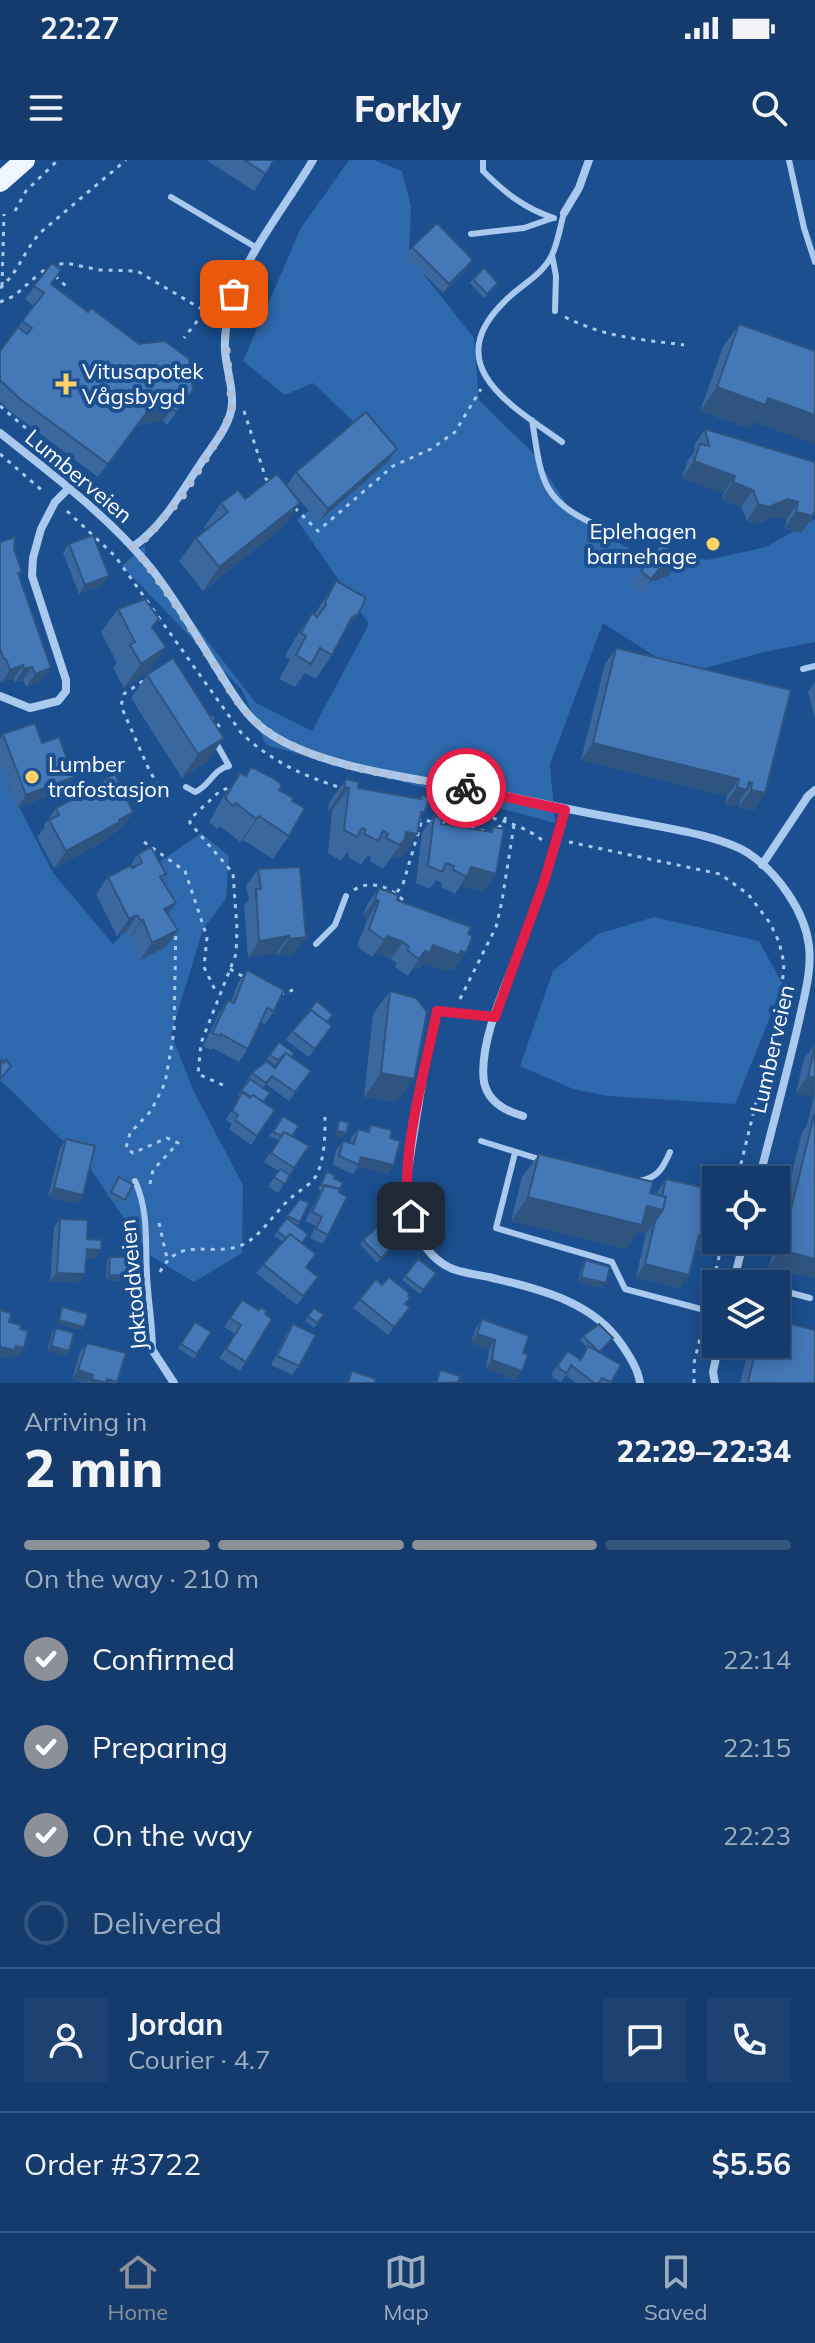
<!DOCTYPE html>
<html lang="en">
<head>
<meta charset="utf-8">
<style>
  body { margin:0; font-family:Mulish,sans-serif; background:#1d4271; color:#f1f3f6; height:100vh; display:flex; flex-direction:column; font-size:30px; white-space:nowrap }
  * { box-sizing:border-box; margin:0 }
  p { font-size:26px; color:#9dadc1 }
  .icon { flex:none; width:44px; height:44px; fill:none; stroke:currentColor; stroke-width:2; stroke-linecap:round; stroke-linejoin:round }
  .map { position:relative; height:1223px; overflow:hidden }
  .panel { display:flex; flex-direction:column; background:#143b6b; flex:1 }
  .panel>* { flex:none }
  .tools { position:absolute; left:702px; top:1006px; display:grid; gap:16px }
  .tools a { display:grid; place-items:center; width:88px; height:88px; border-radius:0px; background:#143b6b; box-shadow:0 4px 20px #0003,0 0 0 2px #33557e; font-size:40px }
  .pin { position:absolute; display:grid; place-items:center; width:68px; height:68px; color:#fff; margin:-34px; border-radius:16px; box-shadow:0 4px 12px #0006 }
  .courier { position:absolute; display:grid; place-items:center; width:80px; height:80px; margin:-40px; border:6px solid #e11d48; border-radius:50%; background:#fff; color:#222; box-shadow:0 2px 10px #0007 }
  .overview em { font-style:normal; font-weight:800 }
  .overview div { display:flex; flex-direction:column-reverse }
  .overview { display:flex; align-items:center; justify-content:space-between; height:136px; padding:0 24px }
  h1 { font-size:52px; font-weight:800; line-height:60px }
  .bar { display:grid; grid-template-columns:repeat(4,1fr); gap:12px 8px; align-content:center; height:96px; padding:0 24px }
  .bar i { height:10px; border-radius:6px; background:#33557e }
  .bar .on { background:#8c9099 }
  .bar p { grid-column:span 4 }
  .line { display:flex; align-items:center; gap:20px; padding:0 24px; border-top:2px solid #33557e }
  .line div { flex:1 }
  .round { display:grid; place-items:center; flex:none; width:84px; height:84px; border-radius:0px; background:#1d4271 }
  ol { padding:0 24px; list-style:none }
  li { display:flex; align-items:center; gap:24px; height:88px }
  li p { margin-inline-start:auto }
  li .icon { padding:8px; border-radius:50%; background:#8c9099; color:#fff; stroke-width:4 }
  li:last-child { color:#9dadc1 }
  li i { width:44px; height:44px; border:4px solid #33557e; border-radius:50% }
  .status { display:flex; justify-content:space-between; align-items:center; height:56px; padding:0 40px; background:#143b6b; direction:ltr }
  .status svg { height:22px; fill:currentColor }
  header { display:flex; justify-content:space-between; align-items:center; height:104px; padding:0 24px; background:#143b6b; font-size:36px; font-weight:800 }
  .tab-bar { display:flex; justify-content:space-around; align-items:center; height:112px; border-top:2px solid #33557e; background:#143b6b; font-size:22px; color:#9dadc1 }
  .tab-bar a { display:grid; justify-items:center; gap:4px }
  .tab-bar .on { color:#8c9099 }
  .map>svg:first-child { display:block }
  .green { fill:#2e69ad }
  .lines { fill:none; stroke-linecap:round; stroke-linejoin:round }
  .path { stroke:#a9c9ee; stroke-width:3; stroke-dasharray:4 6; stroke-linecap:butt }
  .lane { stroke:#a9c9ee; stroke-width:6 }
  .street { stroke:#a9c9ee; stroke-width:8 }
  .primary { stroke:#f0f6ff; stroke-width:20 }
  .wall { fill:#3a679d }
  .shaded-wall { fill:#305480 }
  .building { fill:#4478b7; stroke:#305480; stroke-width:2 }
  .done { stroke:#afc1d8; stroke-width:8; stroke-dasharray:0 14.4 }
  .route { stroke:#e11d48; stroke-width:10 }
  .poi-dot { fill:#ffd166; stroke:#1b4f8f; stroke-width:3 }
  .labels { text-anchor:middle; stroke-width:8; stroke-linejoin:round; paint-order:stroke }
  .poi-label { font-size:22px; fill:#fff; stroke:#1b4f8f; text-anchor:start }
  .street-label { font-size:22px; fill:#fff; stroke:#1b4f8f }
</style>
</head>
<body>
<div class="status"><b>22:27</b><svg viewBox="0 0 49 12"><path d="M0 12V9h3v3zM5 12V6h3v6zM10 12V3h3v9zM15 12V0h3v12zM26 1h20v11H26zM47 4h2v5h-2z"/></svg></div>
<header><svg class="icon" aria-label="menu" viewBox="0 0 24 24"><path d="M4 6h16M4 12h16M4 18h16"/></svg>Forkly<svg class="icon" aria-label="search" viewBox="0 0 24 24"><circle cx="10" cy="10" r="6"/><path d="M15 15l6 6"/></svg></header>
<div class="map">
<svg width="815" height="1223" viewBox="0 0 815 1223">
  <rect width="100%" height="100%" fill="#1b4f8f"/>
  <path class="green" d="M349,0H374L402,11L411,47L409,96L474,178L479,240L533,293L573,354L631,390L707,400L766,387L815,359V482L764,492L683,514L603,463L550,604L555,663L266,585L242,530L122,406L145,385V401L256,543L312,571L369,464L297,360L384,291L313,223L285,235L243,201L301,68Z
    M0,599L8,625L53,713L113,784L157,737L154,706L201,673L229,696L226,739L203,769L171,874L194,932L243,1025L242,1093L194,1122L149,1095L87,1004L0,920Z
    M654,757L759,781L783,825L735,944L608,936L573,929L520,906L553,811L598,774Z"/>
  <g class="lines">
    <path class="path" d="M15,51L26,31L58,0
      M41,112L56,105L66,103L100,110L137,111L205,151L184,178
      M55,116L67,127
      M2,126L4,54
      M0,128C19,112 24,90 41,72L126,0
      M0,142L14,136L40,113
      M565,157C607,178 639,179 684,185
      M0,246L48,287
      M244,251L266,319L270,323
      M0,294L45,333
      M295,348L318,371L393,306L431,289L455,272L481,229
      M67,351L115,396L242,574C273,602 303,616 342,628
      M143,521L124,534L121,546L150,612L160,627
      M210,557L224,571
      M424,645C460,652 514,657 542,680
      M417,659L433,662
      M441,663L492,672
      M498,668L504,663L507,651
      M144,682L185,711L207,777L204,807L217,834
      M569,682L720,714L748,734L770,763L779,782L784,803L781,840L737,1020
      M354,730C374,717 397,731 409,747
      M397,732L403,724L422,660
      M230,809L244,817
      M280,834L293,830
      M460,839L496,767L502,741L514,665
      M223,925L198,914L201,883L236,794L237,769L233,713L190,663V659L220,631L231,627
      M150,1024L153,1010L178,983L167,978L133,993L126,988L130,973L151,951L165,923L174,872L176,761
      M159,1063L167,1098
      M160,1112C180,1074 211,1098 242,1085C262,1076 275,1051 292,1037C300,1030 314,1023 318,1012C325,994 325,976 325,957
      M709,1139L723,1080
      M694,1223V1203L704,1162"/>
    <path class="lane" d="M483,0V11C504,32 525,49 554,58
      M789,0L804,68L815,102
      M171,37L257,88
      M471,74L524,68L553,58
      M552,95L556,116L555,151
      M532,260C541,314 539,339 592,363
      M562,282C512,246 439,206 504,142C519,126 542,116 552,95C558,82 560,67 564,53
      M803,509L815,506
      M186,627L195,632C210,626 213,609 229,606L215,581
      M316,784L335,765L346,736
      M481,981L542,1000
      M515,993L496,1068L612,1102L625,1129L716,1153
      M135,1021C149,1052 145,1081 147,1115C148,1140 153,1165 153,1191
      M639,1021C658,1018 663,1008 670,992
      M734,1118L757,1124
      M776,1129L810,1138"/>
    <path class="street" d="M564,53L579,28L589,0
      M0,273C53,315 107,355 150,407C175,438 195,474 216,507C232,532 246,559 272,575C322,607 407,617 466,628C519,638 572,651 626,660C660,667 719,675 748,693C777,712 805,751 809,786C812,811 804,837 799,861C787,914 772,967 759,1020
      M133,387C164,365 180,334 201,303C212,286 231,265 232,244C233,225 226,209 225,190C224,172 228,154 233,137C248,92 289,41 313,0
      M0,536L30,548L58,541L66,531V520L32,416L33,398L41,369L55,342L69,328
      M762,705L808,636L815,630
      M495,857L437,851L425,904L406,1022C406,1053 420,1096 453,1109C464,1113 477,1115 489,1117C537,1129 592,1140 622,1185C630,1197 638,1209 640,1223
      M523,956C505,951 488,942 484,922C478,880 509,819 523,780C539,737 554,694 565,650
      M733,1124L744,1080
      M153,1191L174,1223
      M715,1223L713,1212L719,1184"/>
    <path class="primary" d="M0,22L25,0"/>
  </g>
  <path class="wall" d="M206,0H274L254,31Z
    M412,87L467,109L443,133L406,96Z
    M52,103L51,124L193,230L167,265L163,261L138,265L98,317L11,252L0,242V191L34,146L25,139Z
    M473,119L495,128L484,138L470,123Z
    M739,164L754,262L749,268L700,251L723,187Z
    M705,269L815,302L812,358L801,373L784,368L787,359L777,356L757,364L747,361L741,347L722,339L724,333L682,318L688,300L695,291L694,286Z
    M397,289L388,302L318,362L287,325L296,312Z
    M221,343H300L283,367L203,431L179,401L196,378L206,370L204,367Z
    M0,382L14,389L22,412L19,417L42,521L26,527L23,520L15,522L14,518L1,523L0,520Z
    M69,384L103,425L79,434L63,393Z
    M641,411L668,416L650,422L642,432L632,424Z
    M336,421L342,477L332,495L316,519L305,513L295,527L279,519L290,500L285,496L296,477L312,453L314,455Z
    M118,449L159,459L153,468L149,511L124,528L113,508L117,503L101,472Z
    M616,488L765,633L754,650L739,647L740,640L735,647L725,644L727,636L581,600L605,504Z
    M147,515L207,602L182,618L131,538Z
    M815,522V558L808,532Z
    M3,574L65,630L17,648L0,603V579Z
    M251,607L292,641L289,676L273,699L243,680L240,682L220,666L217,669L209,662L224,636L240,613L245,615Z
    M346,619L358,628L420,638L422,635L417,674L401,698L393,696L383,709L370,701L371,698L368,695L361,705L348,697L349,694L347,692L341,701L328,693L332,651H328L329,643Z
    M101,622L133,652L122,669L112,674L108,679L54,708L37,677L45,667L44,665L56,648L98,626Z
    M434,656L441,664L489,672L493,667L496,714L484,731L461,725L455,734L441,727L442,723L436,720L430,729L416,723L422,673Z
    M138,694L166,714L162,720L168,755L178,770L166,787L140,800L131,777L129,778L126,772L117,776L96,734L108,717L130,706Z
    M300,707L294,794L277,796V793L248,798L244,746L249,740L246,726L258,709Z
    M379,728L397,740L454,810L449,808L447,811L423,803L419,809L413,808L408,816L395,807L397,803L391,799L375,793L372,797L357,786L368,758L363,756L367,745Z
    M247,810L274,851L265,864L261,862L248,889L239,902L212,888L211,890L203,886L219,853L228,840L231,842L238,823Z
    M390,831L397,942L364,937L373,854Z
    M328,862L332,866L309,897L286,880L292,871Z
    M279,882L292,897L311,911L289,941L266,924L263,928V942L275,950L251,985L229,969L232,964L226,960L239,936L238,935L252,913L275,908L280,901L279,900L275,905L267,899Z
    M815,884V1119L769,1107L802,972L807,965L814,937L796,933L804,899Z
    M283,956L292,976L309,986L278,1033L268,1026L279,1011L264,1002L278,980L269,976Z
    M371,965L390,978L388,1014L358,1007L353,1014L333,1005L336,990L343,981L350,983L351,978L358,969L366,972Z
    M66,979L83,1035L77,1044L48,1037L60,988Z
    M539,994L656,1034L666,1019L703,1055L716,1079L707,1092L695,1089L680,1128L636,1117L646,1074L638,1072L625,1089L511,1061L522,1017Z
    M327,1011L334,1018L339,1032L328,1075L322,1084L310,1078L316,1066L305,1061L321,1031L318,1029Z
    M116,1021L125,1040L122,1044L107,1036Z
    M287,1056L300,1062L297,1066L306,1108L318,1117L297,1145L256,1113L283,1082L274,1076L285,1061L284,1060Z
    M60,1059L101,1090L95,1099L86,1098L79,1123L50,1121L54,1067Z
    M406,1077L377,1103L360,1084L363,1080Z
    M110,1097L130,1116L127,1121L106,1120L107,1101Z
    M418,1099L436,1113L420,1134L402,1120Z
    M585,1100L603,1128L578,1122L582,1105Z
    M382,1125L408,1136L406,1144L410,1147L388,1175L353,1148L360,1139Z
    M242,1140L265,1154L246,1202L240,1211L219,1198L235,1174L224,1167Z
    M314,1148L324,1155L314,1168L305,1161Z
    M482,1159L523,1193L516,1220L486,1209L489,1189L471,1183L476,1168Z
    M195,1162L211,1172L194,1199L178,1188Z
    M293,1164L299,1206L292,1215L271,1205L287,1173Z
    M56,1168L65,1196L47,1191L52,1173Z
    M583,1176L613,1178L600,1193L621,1205L610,1223H576L566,1215L561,1222L553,1218L552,1213L568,1191L580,1199L587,1188L580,1180Z
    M87,1183L116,1223H84L72,1219L80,1192Z
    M750,1184H776L815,1223H740Z"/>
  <path class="shaded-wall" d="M473,100L467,109L443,133L449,124Z
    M717,227L768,238L815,255V284L754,262L749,268L700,251Z
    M172,248L163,261L138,265L98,317L147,252Z
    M397,289L388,302L318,362L328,349Z
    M694,301L735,316L724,333L682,318Z
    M733,322L753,330L741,347L722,339Z
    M788,339L798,342L787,359L777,356L757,364L747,361L758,344Z
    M300,343L283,367L203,431L219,407Z
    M815,349V355L801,373L784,368L796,352Z
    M677,403L668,416L650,422L642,432L659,409Z
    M109,416L103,425L79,434L85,425Z
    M358,454L341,478L352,457Z
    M166,487L149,511L124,528L141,504Z
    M23,505L14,518L1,523L10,510Z
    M32,507L23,520L15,522L24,509Z
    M51,508L42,521L26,527L35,514Z
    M224,578L207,602L182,618L198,594Z
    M593,583L739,619L727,636L581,600Z
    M74,617L65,630L17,648L26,635Z
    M749,622L752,623L735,647L725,644L737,627Z
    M344,627L349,628L332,651H328Z
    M751,630L765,633L754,650L739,647Z
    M133,652L122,669L112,674L108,679L54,708L66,691Z
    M421,652L424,653L410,673L417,674L401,698L393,696L383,709L400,685L398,684Z
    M259,656L243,680L240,682L256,659Z
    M471,707L496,714L484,731L461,725Z
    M375,739L379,741L368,758L363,756Z
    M176,743L165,759L164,749Z
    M137,755L126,772L117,776L129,759Z
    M143,760L131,777L129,778L141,761Z
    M178,770L166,787L140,800L152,783Z
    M289,776L277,793L248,798L259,781Z
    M387,776L403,782L391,799L375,793Z
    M306,777L294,794L277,796L289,779Z
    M433,785L461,791L466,793L454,810L449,808L447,811L423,803L419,809L413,808L425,791Z
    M381,913L414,919L397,942L364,937Z
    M808,916L815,918L814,937L796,933Z
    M337,971L346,973L343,978L334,976Z
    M361,997L394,1005L388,1014L358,1007Z
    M54,1028L83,1035L77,1044L48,1037Z
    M528,1037L647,1046L663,1050L646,1074L638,1072L625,1089L511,1061Z
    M409,1072L406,1077L377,1103L381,1098Z
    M699,1075L716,1079L707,1092L689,1088Z
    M87,1089L101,1090L95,1099L80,1098Z
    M781,1090L815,1099V1119L769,1107Z
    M645,1104L689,1115L680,1128L636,1117Z
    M57,1113L85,1114L79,1123L50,1121Z
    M109,1115L130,1116L127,1121L106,1120Z
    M581,1117L606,1123L603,1128L578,1122Z
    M59,1160L84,1167L81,1171L56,1164Z
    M477,1174L495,1180L489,1189L471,1183Z
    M16,1186L24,1188L18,1197L11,1195L9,1199L0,1197V1187Z
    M51,1186L69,1191L65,1196L47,1191Z
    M492,1200L522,1211L516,1220L486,1209Z
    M78,1210L93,1215L87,1223L72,1219Z
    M91,1219H107L117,1222L88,1223Z"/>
  <path class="building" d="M244,0H274L266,14Z
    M437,63L473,100L449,124L412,87Z
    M52,103L61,110L51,124L88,152L91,148L139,184L165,181L189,199L193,230L176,252L172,248L147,252L108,304L20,239L0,220V191L18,167L27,174L32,168L22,161L44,133L34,126Z
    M484,108L498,123L487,134L473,119Z
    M739,164L815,191V255L768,238L766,245L717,227Z
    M366,252L397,289L328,349L296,312Z
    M705,269L815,302V350L813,356L796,352L798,342L788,339L769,347L758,344L753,330L733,322L735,316L694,301L700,284L709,286Z
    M277,314L300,343L219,407L196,378L228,352L221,343L238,330L245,339Z
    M93,375L109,416L85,425L69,384Z
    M15,377L14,389L22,412L18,413L51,508L35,514L32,507L24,509L23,505L10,510L6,499H4L0,489V382Z
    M662,383L672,392L677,403L659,409L651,419L641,411Z
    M336,421L365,437L364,443L358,454L352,457L332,495L320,488L311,504L296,495L306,476L301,473L312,453L317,457L326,445L325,442Z
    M145,439L159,459L152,467L166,487L141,504L130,485L135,482L118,449Z
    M616,488L791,530L765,633L751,630L752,623L749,622L747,630L737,627L739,619L593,583Z
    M173,498L224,578L198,594L147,515Z
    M35,563L42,583L59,577L74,617L26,635L3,574Z
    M251,607L275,619L282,625L279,630L294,638L292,641L305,648L289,676L259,656L256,659L236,643L233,646L225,638L240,613L246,616Z
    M115,614L133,652L119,660L120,662L66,691L49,660L59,655L56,648L100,624L103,626L101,622Z
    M346,619L359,622L358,628L421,639L422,635L430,637L424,653L421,652L417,674L406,672L405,679L400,685L386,678L388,674L383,671L378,681L364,674L366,670L362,668L357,677L344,670L349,628L344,627Z
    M434,656L442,658L441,664L492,672L493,667L504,669L496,714L471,707L467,717L453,710L454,706L446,703L442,712L428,706Z
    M151,687L166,714L160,717L176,743L164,749L178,770L152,783L143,760L141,761L137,755L129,759L108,717L131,705L132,708L142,703L138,694Z
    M300,707L306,777L289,779V776L259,781L256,729H261L258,709Z
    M379,728L398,735L397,740L471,767L468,774L473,776L466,793L461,791L459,795L433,785L430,793L425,791L419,799L407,790L409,787L403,782L387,776L384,780L369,769L379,741L375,739Z
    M247,810L284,830L274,851L267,848L248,889L221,874L220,876L212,873L228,840L234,843Z
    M390,831L416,838L427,852L414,919L381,913Z
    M317,841L333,855L327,862L311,850L309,851Z
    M311,850L332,866L315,889L292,871Z
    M279,882L294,893L292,897L286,893L278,900L270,895Z
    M815,886V918L808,916Z
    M286,893L311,911L295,932L272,916L266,923L252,913L266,901L275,908Z
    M1,900L4,903L6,900L11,906L0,919Z
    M250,919L270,933L263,942L253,935L251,937L241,930Z
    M242,932L250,938L253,935L275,950L257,976L235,960L238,955L232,951Z
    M814,955H815V1099L781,1090Z
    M283,956L299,966L292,976L284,972L282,976L273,972Z
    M339,960L349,963L346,973L337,971Z
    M371,965L392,970L390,978L400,981L394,1005L361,997L359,1005L339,996L343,981L354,984L358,969L369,972Z
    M284,972L309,986L294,1008L271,993Z
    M66,979L95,986L83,1035L54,1028Z
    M539,994L653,1022L650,1033L666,1037L663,1050L647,1046L642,1065L528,1037Z
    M280,1009L290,1015L285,1024L274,1017Z
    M327,1011L335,1016L334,1018L343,1023L340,1029L321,1025Z
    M119,1017L133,1025L125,1040L111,1032Z
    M666,1019L710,1029L703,1055L716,1058V1079L699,1075L689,1115L645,1104L655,1061L663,1050L666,1037L662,1036Z
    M325,1025L340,1029L339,1032L347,1037L328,1075L316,1069L322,1057L312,1052Z
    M300,1039L309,1043L300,1062L287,1056Z
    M392,1054L409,1072L381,1098L363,1080Z
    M287,1058L308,1074L302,1083L290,1074L286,1078L277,1071Z
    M60,1059L88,1060L87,1079L102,1080L101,1090L87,1089L85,1114L57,1113Z
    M290,1074L316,1094L306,1107L318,1117L303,1136L263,1104Z
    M110,1097H131L130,1116L109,1115Z
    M418,1099L436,1113L423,1130L405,1116Z
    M585,1100L610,1107L606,1123L581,1117Z
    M389,1117L410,1134L408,1136L410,1138L405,1144L410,1147L394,1167L360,1139L376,1119L382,1125Z
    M242,1140L259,1150L261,1147L267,1151L265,1154L272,1159L246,1202L226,1189L241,1165L230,1158Z
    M62,1147L88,1154L84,1167L59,1160Z
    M314,1148L324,1155L317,1163L308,1156Z
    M0,1150L11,1153L9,1162L21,1165L20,1169L28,1171L24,1188L16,1186L15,1190L0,1187Z
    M482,1159L529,1176L523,1193L528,1195L522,1211L492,1200L495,1180L477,1174Z
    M776,1160L815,1170V1223H748L757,1184H776Z
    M195,1162L211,1172L197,1194L181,1184Z
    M293,1164L316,1175L299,1206L277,1196Z
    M599,1164L613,1178L599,1192L583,1176Z
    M56,1168L74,1173L69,1191L51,1186Z
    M87,1183L126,1193L117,1222L107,1219L106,1223L91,1219L93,1215L78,1210Z
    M588,1186L621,1205L611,1222L602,1218L599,1223H594L571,1205L567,1213L560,1209L558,1205L568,1191L581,1200Z
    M440,1210L460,1216L458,1221L463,1222L437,1223Z
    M352,1211L376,1219L374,1223H348Z"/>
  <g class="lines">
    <path class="done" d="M234,134L225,173L232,248L225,267L182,337L147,377L133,387C162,422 186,460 210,498C224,520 237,546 257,563C304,606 405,617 466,628"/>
    <path class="route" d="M411,1056C396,1008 427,903 437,851L495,857L544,722L565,650L466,628"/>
  </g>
  <g class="poi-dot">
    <path d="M62 212h8v8h8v8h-8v8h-8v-8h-8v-8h8z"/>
    <circle cx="713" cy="384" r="8"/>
    <circle cx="32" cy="617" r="8"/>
  </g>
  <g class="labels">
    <g class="poi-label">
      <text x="82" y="219">Vitusapotek<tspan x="82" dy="25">Vågsbygd</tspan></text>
      <text x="697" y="379" text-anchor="end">Eplehagen<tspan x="697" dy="25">barnehage</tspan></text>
      <text x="48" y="612">Lumber<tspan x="48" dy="25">trafostasjon</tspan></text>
    </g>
    <g class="street-label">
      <text transform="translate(79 316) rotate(40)" y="8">Lumberveien</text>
      <text transform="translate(772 889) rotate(-77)" y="8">Lumberveien</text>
      <text transform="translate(133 1125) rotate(-95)" y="8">Jaktoddveien</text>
    </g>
  </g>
</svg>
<div class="tools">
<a><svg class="icon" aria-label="locate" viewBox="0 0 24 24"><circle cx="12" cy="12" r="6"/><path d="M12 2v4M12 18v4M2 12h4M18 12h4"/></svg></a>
<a><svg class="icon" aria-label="layers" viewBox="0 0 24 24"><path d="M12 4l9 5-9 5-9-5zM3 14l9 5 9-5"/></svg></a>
</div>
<div class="pin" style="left:234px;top:134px;background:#ea580c"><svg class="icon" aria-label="bag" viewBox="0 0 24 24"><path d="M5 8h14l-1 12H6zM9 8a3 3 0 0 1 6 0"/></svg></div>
<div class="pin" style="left:411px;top:1056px;background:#1f2937"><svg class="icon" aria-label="home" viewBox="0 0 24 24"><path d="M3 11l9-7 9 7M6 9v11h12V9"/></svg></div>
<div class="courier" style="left:466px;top:628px"><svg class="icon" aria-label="bike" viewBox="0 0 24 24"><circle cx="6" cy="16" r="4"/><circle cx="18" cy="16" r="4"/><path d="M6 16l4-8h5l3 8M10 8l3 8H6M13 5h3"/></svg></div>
</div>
<section class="panel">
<div class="overview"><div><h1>2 min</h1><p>Arriving in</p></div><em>22:29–22:34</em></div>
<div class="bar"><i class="on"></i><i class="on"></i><i class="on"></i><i></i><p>On the way · 210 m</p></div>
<ol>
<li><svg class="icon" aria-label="check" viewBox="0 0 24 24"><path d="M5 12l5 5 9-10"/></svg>Confirmed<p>22:14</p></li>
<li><svg class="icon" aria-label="check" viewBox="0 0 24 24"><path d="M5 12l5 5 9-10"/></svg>Preparing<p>22:15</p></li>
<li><svg class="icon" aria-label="check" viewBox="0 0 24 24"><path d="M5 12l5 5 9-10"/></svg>On the way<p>22:23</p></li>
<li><i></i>Delivered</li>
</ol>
<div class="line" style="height:144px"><a class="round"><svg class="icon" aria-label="person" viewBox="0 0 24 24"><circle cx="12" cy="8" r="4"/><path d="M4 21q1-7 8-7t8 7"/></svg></a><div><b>Jordan</b><p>Courier · 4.7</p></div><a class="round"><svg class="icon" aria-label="chat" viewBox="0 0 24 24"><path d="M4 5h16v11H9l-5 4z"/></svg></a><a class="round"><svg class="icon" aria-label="phone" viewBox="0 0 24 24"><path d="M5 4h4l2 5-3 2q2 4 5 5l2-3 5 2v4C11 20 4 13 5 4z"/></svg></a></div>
<div class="line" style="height:104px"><div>Order #3722</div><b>$5.56</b></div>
</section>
<nav class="tab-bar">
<a class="on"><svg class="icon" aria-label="home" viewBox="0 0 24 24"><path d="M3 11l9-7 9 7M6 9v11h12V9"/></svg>Home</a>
<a><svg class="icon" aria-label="map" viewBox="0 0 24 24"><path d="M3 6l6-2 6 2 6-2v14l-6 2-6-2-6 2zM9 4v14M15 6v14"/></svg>Map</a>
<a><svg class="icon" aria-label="saved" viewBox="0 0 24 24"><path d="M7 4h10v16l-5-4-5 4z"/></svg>Saved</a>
</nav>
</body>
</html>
